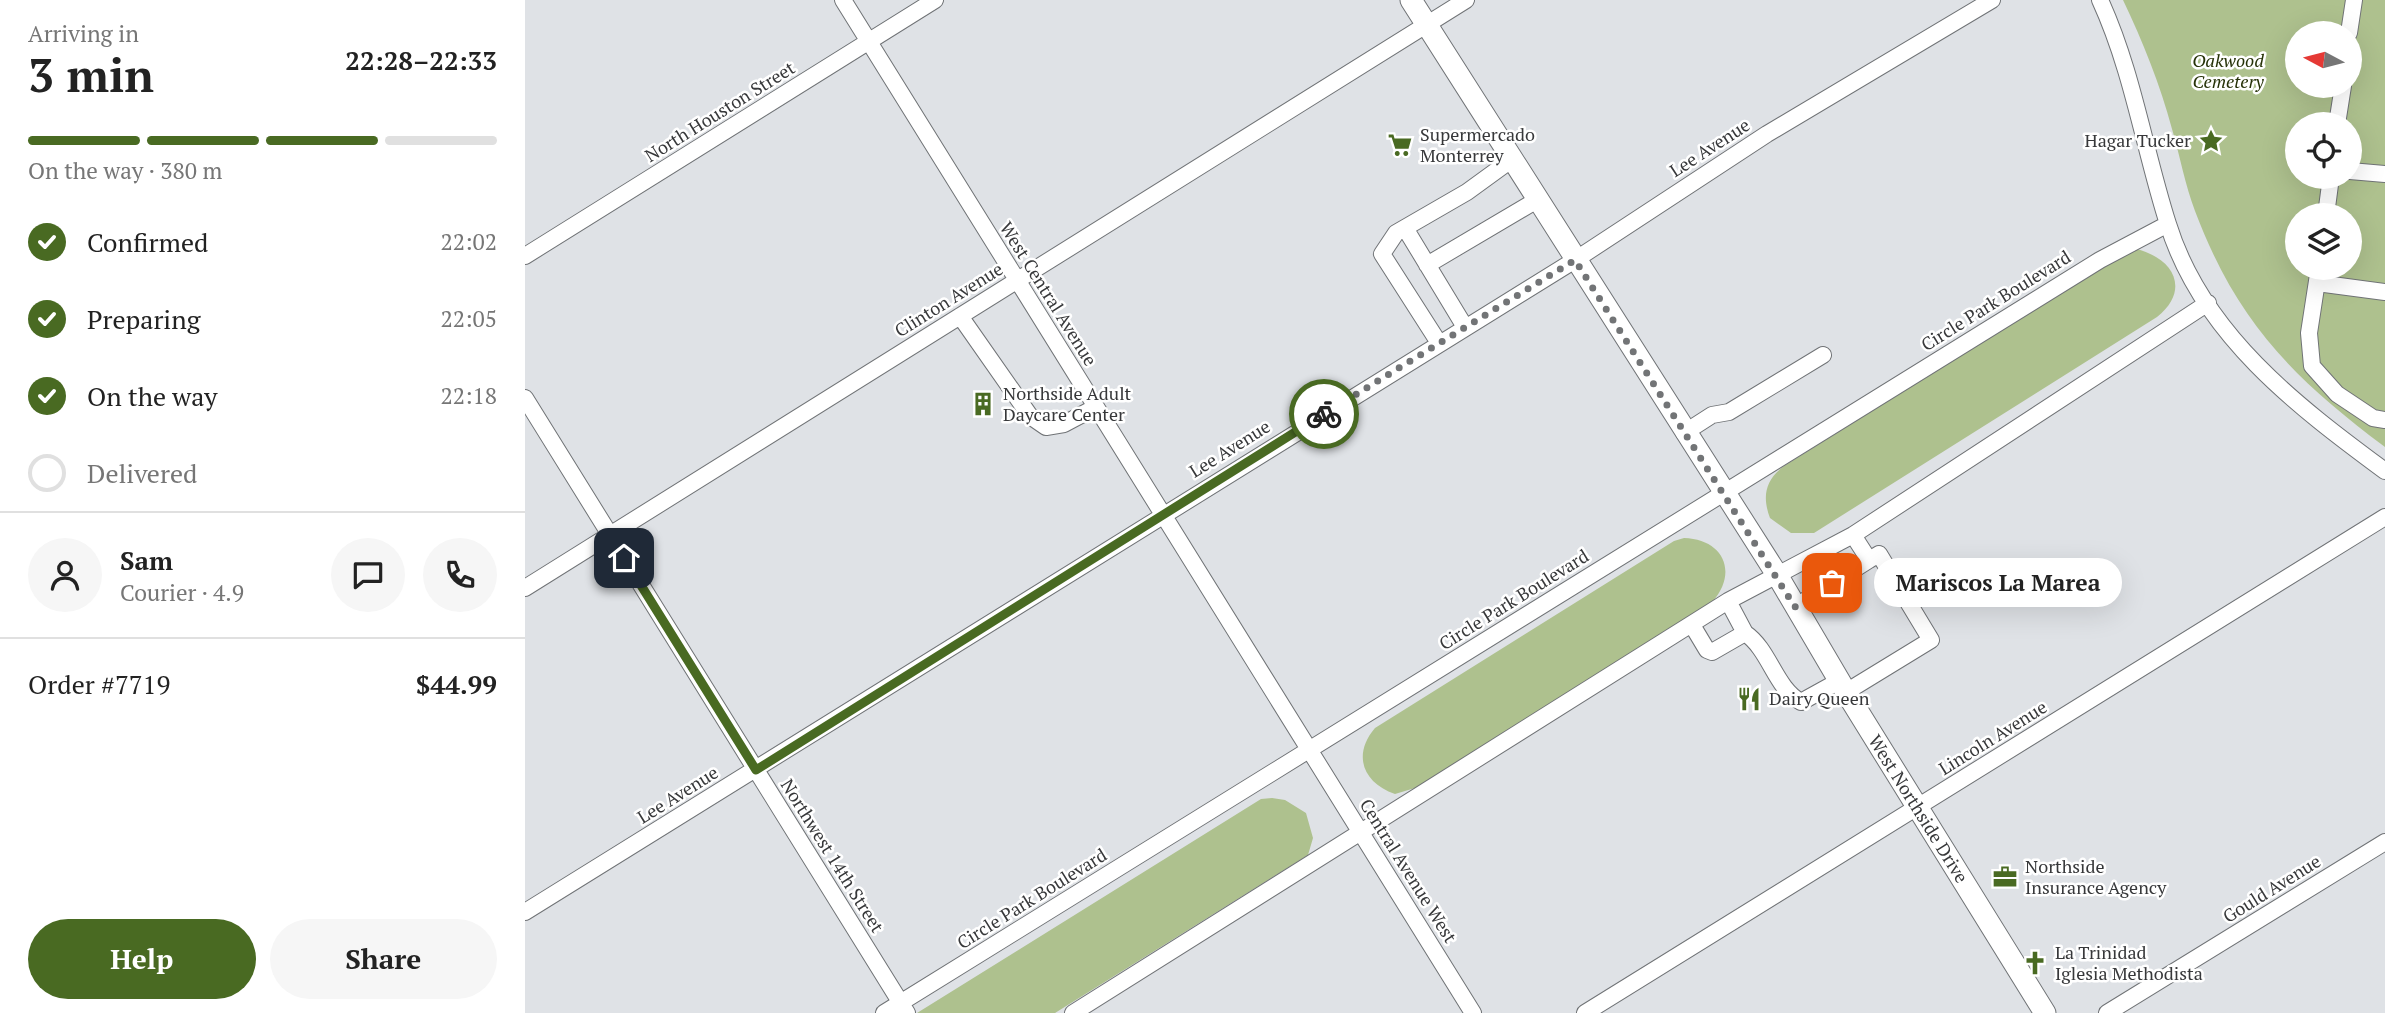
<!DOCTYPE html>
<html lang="en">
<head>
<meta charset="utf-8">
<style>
  body { margin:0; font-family:"PT Serif",serif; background:#f6f6f6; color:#222; height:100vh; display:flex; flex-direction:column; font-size:26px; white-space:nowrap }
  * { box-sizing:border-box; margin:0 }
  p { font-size:23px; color:#767676 }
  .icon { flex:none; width:38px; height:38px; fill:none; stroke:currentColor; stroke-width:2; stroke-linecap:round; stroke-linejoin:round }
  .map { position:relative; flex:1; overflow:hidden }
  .sheet { display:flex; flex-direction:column; background:#fff; width:525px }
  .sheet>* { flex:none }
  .needle { width:46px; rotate:277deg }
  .controls { position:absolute; left:1760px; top:21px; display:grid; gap:14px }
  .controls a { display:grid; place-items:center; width:77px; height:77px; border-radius:50%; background:#fff; box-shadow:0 7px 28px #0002; font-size:35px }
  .pin { position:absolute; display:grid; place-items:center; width:60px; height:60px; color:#fff; margin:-30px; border-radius:14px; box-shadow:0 4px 10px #0006 }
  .courier { position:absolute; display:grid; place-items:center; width:70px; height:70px; margin:-35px; border:5px solid #496a22; border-radius:50%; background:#fff; color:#222; box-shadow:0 2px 9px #0007 }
  .bubble { position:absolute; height:49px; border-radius:24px; background:#fff; box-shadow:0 7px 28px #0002; font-size:23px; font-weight:600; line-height:49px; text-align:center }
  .head em { font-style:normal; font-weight:600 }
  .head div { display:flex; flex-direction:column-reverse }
  .head { display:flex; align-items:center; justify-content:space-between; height:119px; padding:0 28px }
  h1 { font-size:46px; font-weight:600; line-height:52px }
  .bar { display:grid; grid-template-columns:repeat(4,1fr); gap:10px 7px; align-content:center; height:84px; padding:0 28px }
  .bar i { height:9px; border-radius:5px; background:#e0e0e0 }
  .bar .selected { background:#496a22 }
  .bar p { grid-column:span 4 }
  .line { display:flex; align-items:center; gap:18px; padding:0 28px; border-top:2px solid #e0e0e0 }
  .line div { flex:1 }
  .round { display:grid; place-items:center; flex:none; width:74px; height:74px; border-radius:37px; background:#f6f6f6 }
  ol { padding:0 28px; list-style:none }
  li { display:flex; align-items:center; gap:21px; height:77px }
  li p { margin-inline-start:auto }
  li .icon { padding:7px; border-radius:50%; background:#496a22; color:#fff; stroke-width:4 }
  li:last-child { color:#767676 }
  li i { width:38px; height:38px; border:4px solid #e0e0e0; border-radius:50% }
  .cta { display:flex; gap:14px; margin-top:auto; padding:14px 28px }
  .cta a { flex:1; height:80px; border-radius:42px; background:#496a22; color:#fff; font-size:28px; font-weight:600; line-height:80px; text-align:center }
  .cta a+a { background:#f6f6f6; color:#222 }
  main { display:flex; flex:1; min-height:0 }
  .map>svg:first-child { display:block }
  .green { fill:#aec18e; fill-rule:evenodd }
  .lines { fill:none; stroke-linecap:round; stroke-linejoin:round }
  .minor-casing { stroke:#707376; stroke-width:18 }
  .major-casing { stroke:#707376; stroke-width:23 }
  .minor { stroke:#fff; stroke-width:16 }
  .major { stroke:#fff; stroke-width:21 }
  .done { stroke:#727476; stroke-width:7; stroke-dasharray:0 12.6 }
  .route { stroke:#496a22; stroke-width:9 }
  .labels { text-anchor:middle; stroke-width:5; stroke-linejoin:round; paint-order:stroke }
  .park-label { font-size:18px; font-style:italic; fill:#263208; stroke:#fff }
  .street-label { font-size:18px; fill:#37383a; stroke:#fff }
  .poi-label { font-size:18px; fill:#37383a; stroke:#fff; text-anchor:start }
</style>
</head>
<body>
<main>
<section class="sheet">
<div class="head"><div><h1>3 min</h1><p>Arriving in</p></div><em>22:28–22:33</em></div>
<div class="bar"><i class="selected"></i><i class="selected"></i><i class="selected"></i><i></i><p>On the way · 380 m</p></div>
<ol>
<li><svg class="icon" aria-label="check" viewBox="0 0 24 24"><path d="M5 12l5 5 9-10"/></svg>Confirmed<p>22:02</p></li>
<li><svg class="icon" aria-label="check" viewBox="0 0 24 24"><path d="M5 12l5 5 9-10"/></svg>Preparing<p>22:05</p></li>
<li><svg class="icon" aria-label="check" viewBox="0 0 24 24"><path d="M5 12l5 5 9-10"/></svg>On the way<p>22:18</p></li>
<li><i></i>Delivered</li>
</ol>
<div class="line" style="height:126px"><a class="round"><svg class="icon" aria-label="person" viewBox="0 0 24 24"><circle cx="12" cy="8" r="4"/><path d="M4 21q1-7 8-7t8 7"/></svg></a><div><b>Sam</b><p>Courier · 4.9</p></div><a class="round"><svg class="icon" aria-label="chat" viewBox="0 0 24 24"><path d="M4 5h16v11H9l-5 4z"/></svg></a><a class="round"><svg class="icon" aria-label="phone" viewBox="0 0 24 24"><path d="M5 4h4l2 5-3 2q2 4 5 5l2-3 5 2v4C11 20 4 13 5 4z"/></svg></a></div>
<div class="line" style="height:91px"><div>Order #7719</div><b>$44.99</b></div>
<div class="cta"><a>Help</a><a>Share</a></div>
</section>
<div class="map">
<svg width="1860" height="1013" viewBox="0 0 1860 1013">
  <rect width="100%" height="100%" fill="#dfe2e6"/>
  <path class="green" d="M1598,0H1860V447C1767,377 1712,322 1670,211C1660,185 1655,156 1647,129C1635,84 1618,42 1598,0ZM1773,33H1825V86H1773ZM1773,124H1825V177H1773ZM1773,215H1825V268H1773Z
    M1611,249C1649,258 1666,290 1632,317L1289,533H1266L1245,518C1237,497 1240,480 1259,466L1594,256Z
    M1159,538C1198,539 1214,572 1187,602L900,785L870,794C838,783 827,755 850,728L1149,541Z
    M747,798L760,800L781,813L788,838L783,855L530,1013H392L736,799Z"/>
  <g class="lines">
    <g class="minor-casing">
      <path id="minor" d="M318,0L948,1013
        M1575,0C1608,72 1619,149 1643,224C1677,334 1772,406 1860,471
        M1824,33L1829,0
        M1812,124L1818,86
        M1825,171L1860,174
        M1801,215L1806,177
        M880,228L940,327
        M0,256L410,0
        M902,265L1012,200
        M1794,268L1784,333L1787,366L1812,394L1848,418L1860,420
        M1792,283L1860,292
        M435,316L505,416L521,427L539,424L571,407
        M914,343L857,254L871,233L942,192L986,160
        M0,398L382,1013
        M1159,433L1187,415L1204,412L1298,355
        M0,588L941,0
        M1203,601L1220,633
        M1270,607L1344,560L1328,535
        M1167,625L1182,650L1187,652L1220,633C1245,650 1250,688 1276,702L1314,681
        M1321,692L1406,640L1354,554L1344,560
        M0,912L1050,260L1242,134L1467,0
        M359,1013L1575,260L1643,224
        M548,1013L1203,601L1328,535L1683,303
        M1060,1013L1860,517
        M1582,1013L1860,842"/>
    </g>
    <g class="major-casing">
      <path id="major" d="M886,0L1251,573L1321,692L1520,1013"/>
    </g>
    <use href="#minor" class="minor"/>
    <use href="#major" class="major"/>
  </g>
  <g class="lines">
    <path class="done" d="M799,414L1050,260L1270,607L1307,583"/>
    <path class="route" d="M99,558L231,770L799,414"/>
  </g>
  <defs>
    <g id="sight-bare" transform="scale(1.89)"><path d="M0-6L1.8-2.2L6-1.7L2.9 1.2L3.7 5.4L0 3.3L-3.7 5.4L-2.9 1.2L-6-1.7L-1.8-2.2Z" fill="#496a22" stroke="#fff" stroke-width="2.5" paint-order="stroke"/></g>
    <g id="supermarket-bare" transform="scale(1.89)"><path d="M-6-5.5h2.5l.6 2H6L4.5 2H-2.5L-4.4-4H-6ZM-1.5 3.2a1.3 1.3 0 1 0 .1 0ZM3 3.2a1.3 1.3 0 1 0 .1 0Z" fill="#496a22" stroke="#fff" stroke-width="2.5" paint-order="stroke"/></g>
    <g id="building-bare" transform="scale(1.89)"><path d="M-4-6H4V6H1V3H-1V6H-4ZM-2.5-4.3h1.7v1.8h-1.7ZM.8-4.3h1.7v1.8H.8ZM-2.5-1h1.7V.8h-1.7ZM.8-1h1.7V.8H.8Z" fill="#496a22" stroke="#fff" stroke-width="2.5" paint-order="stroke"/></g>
    <g id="restaurant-bare" transform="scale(1.89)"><path d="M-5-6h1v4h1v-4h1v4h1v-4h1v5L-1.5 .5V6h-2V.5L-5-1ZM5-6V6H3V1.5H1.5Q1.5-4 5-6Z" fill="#496a22" stroke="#fff" stroke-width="2.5" paint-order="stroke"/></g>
    <g id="office-bare" transform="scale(1.89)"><path d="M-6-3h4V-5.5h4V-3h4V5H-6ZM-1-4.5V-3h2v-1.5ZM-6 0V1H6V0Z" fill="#496a22" stroke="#fff" stroke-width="2.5" paint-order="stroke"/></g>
    <g id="church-bare" transform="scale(1.89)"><path d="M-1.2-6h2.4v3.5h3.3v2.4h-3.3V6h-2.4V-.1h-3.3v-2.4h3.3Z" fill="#496a22" stroke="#fff" stroke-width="2.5" paint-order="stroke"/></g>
  </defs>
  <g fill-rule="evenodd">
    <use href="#sight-bare" x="1686" y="141"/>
    <use href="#supermarket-bare" x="875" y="145"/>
    <use href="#building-bare" x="458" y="404"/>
    <use href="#restaurant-bare" x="1224" y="699"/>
    <use href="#office-bare" x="1480" y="877"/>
    <use href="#church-bare" x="1510" y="963"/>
  </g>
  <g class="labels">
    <g class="park-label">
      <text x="1703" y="67">Oakwood<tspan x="1703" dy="21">Cemetery</tspan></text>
    </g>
    <g class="street-label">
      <text transform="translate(195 112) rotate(-32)" y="6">North Houston Street</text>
      <text transform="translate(1185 148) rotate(-33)" y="6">Lee Avenue</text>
      <text transform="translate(523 294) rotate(58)" y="6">West Central Avenue</text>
      <text transform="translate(424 300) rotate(-32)" y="6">Clinton Avenue</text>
      <text transform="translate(1471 301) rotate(-32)" y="6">Circle Park Boulevard</text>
      <text transform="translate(705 449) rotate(-32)" y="6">Lee Avenue</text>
      <text transform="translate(989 600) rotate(-32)" y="6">Circle Park Boulevard</text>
      <text transform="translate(1468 738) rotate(-32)" y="6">Lincoln Avenue</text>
      <text transform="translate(153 795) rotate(-32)" y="6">Lee Avenue</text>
      <text transform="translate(1393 809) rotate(58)" y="6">West Northside Drive</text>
      <text transform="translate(307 856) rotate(58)" y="6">Northwest 14th Street</text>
      <text transform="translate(883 871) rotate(58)" y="6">Central Avenue West</text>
      <text transform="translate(1747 889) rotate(-32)" y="6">Gould Avenue</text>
      <text transform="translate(507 899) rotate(-32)" y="6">Circle Park Boulevard</text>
    </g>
    <g class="poi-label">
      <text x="895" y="141">Supermercado<tspan x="895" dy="21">Monterrey</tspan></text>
      <text x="1666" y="147" text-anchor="end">Hagar Tucker</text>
      <text x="478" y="400">Northside Adult<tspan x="478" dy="21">Daycare Center</tspan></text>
      <text x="1244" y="705">Dairy Queen</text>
      <text x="1500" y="873">Northside<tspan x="1500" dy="21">Insurance Agency</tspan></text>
      <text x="1530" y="959">La Trinidad<tspan x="1530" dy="21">Iglesia Methodista</tspan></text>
    </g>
  </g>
</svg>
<div class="controls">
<a><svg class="needle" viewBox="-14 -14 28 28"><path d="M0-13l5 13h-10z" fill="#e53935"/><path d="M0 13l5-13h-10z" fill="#767676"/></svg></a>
<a><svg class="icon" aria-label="locate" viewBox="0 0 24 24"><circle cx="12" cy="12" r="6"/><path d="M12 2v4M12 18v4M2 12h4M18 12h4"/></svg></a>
<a><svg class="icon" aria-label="layers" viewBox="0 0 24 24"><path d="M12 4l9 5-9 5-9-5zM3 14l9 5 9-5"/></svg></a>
</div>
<div class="pin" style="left:1307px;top:583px;background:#ea580c"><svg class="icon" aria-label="bag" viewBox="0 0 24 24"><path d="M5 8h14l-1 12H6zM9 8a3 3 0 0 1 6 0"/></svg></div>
<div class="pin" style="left:99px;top:558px;background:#1f2937"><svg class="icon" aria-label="home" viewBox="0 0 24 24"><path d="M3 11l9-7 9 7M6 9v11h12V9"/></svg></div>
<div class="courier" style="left:799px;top:414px"><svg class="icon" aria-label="bike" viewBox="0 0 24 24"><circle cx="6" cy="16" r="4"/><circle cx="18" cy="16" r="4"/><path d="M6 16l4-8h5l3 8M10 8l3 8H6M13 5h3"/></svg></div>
<div class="bubble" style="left:1349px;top:558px;width:248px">Mariscos La Marea</div>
</div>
</main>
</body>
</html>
